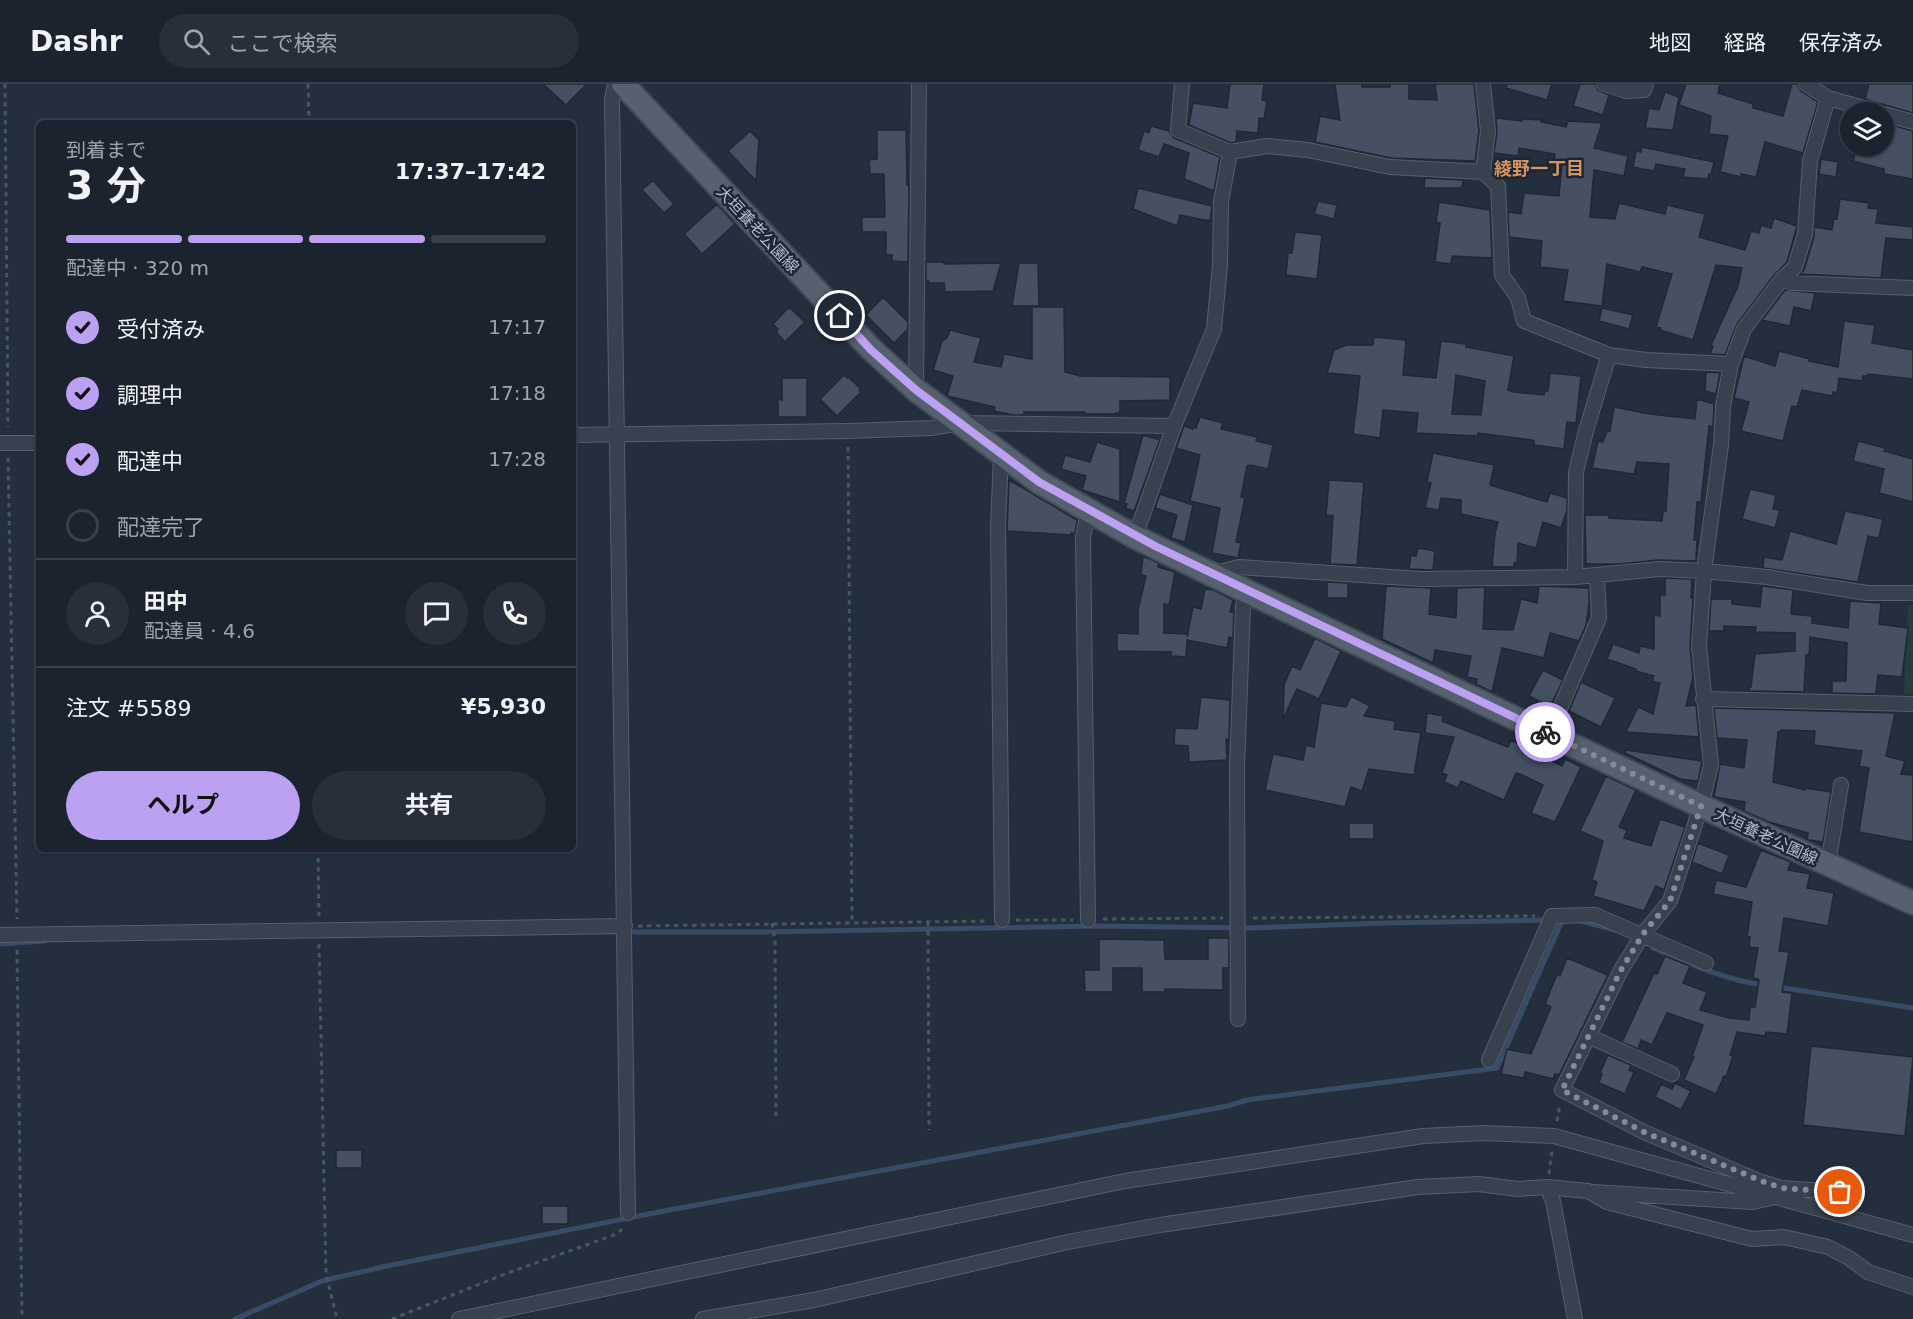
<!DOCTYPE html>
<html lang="ja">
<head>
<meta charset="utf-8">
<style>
  body { margin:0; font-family:"DejaVu Sans","Noto Sans JP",sans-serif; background:#282f3a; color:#f1f3f6; height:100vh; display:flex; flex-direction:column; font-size:22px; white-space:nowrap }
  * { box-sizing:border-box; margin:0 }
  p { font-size:20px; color:#a0a4aa }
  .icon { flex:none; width:33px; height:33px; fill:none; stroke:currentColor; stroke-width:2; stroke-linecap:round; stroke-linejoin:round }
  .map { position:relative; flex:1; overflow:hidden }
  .side { position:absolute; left:36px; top:36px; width:540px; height:732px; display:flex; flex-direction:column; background:#1b232e; border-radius:9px; box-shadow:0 2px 4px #0004,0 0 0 2px #39404a }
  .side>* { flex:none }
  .fabs { position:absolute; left:1840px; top:18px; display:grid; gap:12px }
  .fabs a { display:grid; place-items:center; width:54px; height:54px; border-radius:50%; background:#1b232e; box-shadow:0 2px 4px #0004,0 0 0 2px #39404a; font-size:30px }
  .pin { position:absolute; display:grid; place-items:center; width:51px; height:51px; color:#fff; margin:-26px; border:3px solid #fff; border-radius:50%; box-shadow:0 2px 6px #0007 }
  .courier { position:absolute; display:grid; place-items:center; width:60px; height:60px; margin:-30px; border:4px solid #bca0f2; border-radius:50%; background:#fff; color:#222; box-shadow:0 2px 8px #0007 }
  .overview em { font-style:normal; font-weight:700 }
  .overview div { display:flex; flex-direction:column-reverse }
  .overview { display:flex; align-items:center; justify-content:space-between; height:102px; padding:0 30px }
  h1 { font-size:39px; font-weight:700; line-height:45px }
  .bar { display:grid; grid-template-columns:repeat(4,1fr); gap:9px 6px; align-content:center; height:72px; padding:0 30px }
  .bar i { height:8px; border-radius:4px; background:#39404a }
  .bar .current { background:#bca0f2 }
  .bar p { grid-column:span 4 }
  .line { display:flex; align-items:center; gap:15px; padding:0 30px; border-top:2px solid #39404a }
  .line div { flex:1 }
  .round { display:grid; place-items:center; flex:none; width:63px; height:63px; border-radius:32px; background:#282f3a }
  ol { padding:0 30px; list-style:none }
  li { display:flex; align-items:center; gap:18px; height:66px }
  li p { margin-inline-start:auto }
  li .icon { padding:6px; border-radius:50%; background:#bca0f2; color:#111; stroke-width:4 }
  li:last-child { color:#a0a4aa }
  li i { width:33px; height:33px; border:3px solid #39404a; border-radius:50% }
  .button { display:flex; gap:12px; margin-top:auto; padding:12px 30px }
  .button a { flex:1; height:69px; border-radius:36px; background:#bca0f2; color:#111; font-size:24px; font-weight:700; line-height:69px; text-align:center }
  .button a+a { background:#282f3a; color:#f1f3f6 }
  header { display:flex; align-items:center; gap:36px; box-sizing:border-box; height:84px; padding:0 30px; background:#1b232e; border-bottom:2px solid #39404a }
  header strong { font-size:28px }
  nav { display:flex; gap:33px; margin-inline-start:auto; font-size:21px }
  .search { width:420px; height:54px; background:#282f3a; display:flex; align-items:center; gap:15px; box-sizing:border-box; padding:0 21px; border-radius:33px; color:#a0a4aa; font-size:22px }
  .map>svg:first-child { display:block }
  .green { fill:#263c3f }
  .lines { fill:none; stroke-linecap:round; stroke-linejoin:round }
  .stream { stroke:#394c67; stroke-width:5 }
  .building { fill:#455162; stroke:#1f2835; stroke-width:1.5; fill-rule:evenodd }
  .minor-casing { stroke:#565f6c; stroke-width:16 }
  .primary-casing { stroke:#414a57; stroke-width:26 }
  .path { stroke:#44595c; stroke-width:3; stroke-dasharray:4.5 4.5; stroke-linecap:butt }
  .minor { stroke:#38414e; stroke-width:14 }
  .primary { stroke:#56606e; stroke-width:22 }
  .done { stroke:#828b98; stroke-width:6; stroke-dasharray:0 10.8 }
  .route { stroke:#bca0f2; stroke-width:8 }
  .labels { text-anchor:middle; stroke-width:5; stroke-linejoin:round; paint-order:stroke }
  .street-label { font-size:16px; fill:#b4bcc9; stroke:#1d2633 }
  .neighbourhood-label { font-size:18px; font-weight:bold; fill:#d59563; stroke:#1d2633 }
</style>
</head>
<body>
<header>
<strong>Dashr</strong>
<div class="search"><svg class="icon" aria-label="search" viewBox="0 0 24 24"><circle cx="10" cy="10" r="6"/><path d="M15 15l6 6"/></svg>ここで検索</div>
<nav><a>地図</a><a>経路</a><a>保存済み</a></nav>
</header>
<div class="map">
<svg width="1913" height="1235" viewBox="0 0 1913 1235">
  <rect width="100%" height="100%" fill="#242f3e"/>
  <path class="green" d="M1908,521H1913V610H1904Z"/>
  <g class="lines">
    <path class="stream" d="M1581,837L1615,846
      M625,848H764L1098,842L1250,844L1386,839L1548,836
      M0,860L45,857
      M1653,864C1689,879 1724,896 1763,901
      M1778,903L1913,924
      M235,1235L322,1197L387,1182L659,1128L1228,1022L1247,1016L1497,984L1562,837H1565"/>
  </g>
  <path class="building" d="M543,0H587L566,21Z
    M1230,0H1264L1262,16L1267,17L1264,35L1259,34L1258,49L1237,47L1236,58L1231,59L1189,41L1193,19L1227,24Z
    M1335,0H1362V3H1390V0H1409V15L1437,16L1435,0H1474L1479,47L1475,77L1391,74L1315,58L1320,32L1340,36Z
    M1507,0H1552L1547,16L1506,4Z
    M1580,0H1595L1598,6L1609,11L1603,31L1573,22Z
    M1686,0H1720L1718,9L1753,20V24L1783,32L1792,0H1797L1801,7L1818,18L1803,69L1765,58L1756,93L1741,90V93L1720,88L1728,52L1709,50L1711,32L1679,21Z
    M1869,0H1913V29L1865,15Z
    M1665,8L1679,13L1673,46L1645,44L1649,24L1659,26Z
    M1496,34L1522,37L1523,35L1542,36L1541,38L1566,43L1568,37L1602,39L1594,64L1628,72L1624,92L1594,86L1590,133L1615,135L1619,119L1665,130L1667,121L1705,130L1699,153L1745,166L1751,147L1759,149L1761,141L1771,144L1774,134L1797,142L1787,178L1775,190L1737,240L1725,271L1710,270L1713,262L1711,261L1738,202L1742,184L1716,181L1693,256L1660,246L1661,244L1656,243L1672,190L1642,183L1640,188L1607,180L1602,222L1563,217L1568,186L1540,183L1542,157L1509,153L1508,128L1521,130L1524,109L1559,112L1562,78L1554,77L1555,70L1519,64L1518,72L1494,69L1497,48Z
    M1884,39L1913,47V95L1884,90V85L1853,77L1857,62H1884Z
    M1151,42L1169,47L1174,54L1220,73L1214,107L1184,95L1189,69L1164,60L1159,73L1138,66L1144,47L1149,49Z
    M877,46H906L907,101H909L908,178L892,177V171H886V148H862V133H885L884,90H870L869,76L877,75Z
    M750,47L759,56L756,97L728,67Z
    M1642,63L1714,78L1711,90H1709L1708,95L1683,93L1685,85L1656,80L1654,87L1633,83L1636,67L1641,68Z
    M1821,75L1838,78L1836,93L1819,90Z
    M1425,94L1463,96L1462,104H1424Z
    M653,96L674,120L664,129L642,106Z
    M1138,104L1212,122L1210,137L1180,131L1177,142L1133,125Z
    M1840,115L1869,119L1868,124L1878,125L1876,139L1913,143V156L1886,154L1881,194L1800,190L1804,186L1814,153V143L1832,146L1834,134L1837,135Z
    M1318,117L1337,121L1334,135L1314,130Z
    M1439,118L1490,126L1492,174L1452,172L1451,180L1435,178L1440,139L1436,138Z
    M717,120L735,140L702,170L684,150Z
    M1295,148L1322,151L1317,195L1286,191L1288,169H1292Z
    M926,178H944V180L1001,179L993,207L945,208L944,199H929V197H926Z
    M1019,179H1038L1039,222H1012Z
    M1785,206L1815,209L1811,227L1794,223L1790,242L1762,236Z
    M883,213L908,238V245L894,259L866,231Z
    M789,223L805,238L785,258L776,248L778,245L773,240Z
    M1032,223H1064L1065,288L1080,292L1170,293V316L1120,317V328L1114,330H1085V328H1024V331H1013L994,327L995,323L947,312L953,292L933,286L942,257L947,254L950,246L981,254L974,278L1001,283L1004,270L1032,275Z
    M1602,224L1633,231L1629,245L1599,237Z
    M1844,237L1875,241L1872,259L1913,266V295L1868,290V292H1863L1862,297L1839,294L1837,309L1833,308L1832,312L1802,306L1797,323L1792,322L1783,357L1741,347L1749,318L1734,314L1744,272L1775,282L1779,267L1810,275L1809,277L1838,283Z
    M1374,253L1406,256L1403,291L1436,294L1441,257L1466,260V263L1514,272L1508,306L1514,308L1544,311L1545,307H1548L1550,289L1581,292L1576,339L1567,338L1564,365L1534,361V357L1532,356L1478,349V352L1416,349L1418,329L1383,326L1380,354L1353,350L1360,292L1327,289L1334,266L1347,261H1373ZM1456,291L1485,297L1481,331L1452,330Z
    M1706,288L1720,289L1716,310L1705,307Z
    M844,291L847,294L848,293L860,304L859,306L861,308L837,332L820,315Z
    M782,294H807V333H778V315L782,316Z
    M1697,315L1714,320L1713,343L1709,342L1701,418H1697L1694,456H1697L1696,477L1658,476L1620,480H1586L1585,431H1609V434L1662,437L1663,427H1666L1669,380L1637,378L1634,390L1592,384L1598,357L1603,358L1607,347H1610L1614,323L1649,330L1695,335Z
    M1200,333L1223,339L1221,345L1257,353L1256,357L1273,361L1268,385L1250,381L1247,382L1241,413L1245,414L1236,458L1241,459L1238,474L1212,469L1220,424L1190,417L1200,371L1176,364L1184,342L1193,345L1194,343L1196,344Z
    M1143,351L1160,356L1134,427L1125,424L1127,420L1124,419Z
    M1858,357L1885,364L1884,367L1913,375V418L1879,409L1884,385L1853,377Z
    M1097,358L1120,365V418L1082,406L1086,392L1061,385L1065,371L1090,378Z
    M1433,369L1494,381L1490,401L1547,418L1550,409L1567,414V426L1561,444L1543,438L1536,464L1518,459L1517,479H1514V483H1492L1495,449L1498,438L1461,430V416L1441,414L1439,426L1425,424L1431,399L1427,398Z
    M1009,396L1077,436L1075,449H1071V451L1007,447Z
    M1329,396L1364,398L1357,481L1330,480L1333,432L1326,431Z
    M1750,405L1776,411L1773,425L1780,426L1775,444L1742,435Z
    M1160,410L1193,421L1185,458L1171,454L1177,431L1155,424Z
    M1845,427L1883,435L1879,454L1868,452L1858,498L1763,484L1764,473L1782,476L1790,447L1836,460Z
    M1418,464L1435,467L1433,486L1409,485L1411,471L1416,472Z
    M1143,472L1159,479L1158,483L1175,488L1169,521L1164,520V549L1188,550L1187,553L1193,523L1201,525L1205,505L1214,506L1233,516L1230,528H1234L1233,554L1229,553L1227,564L1187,556L1186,573L1171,572V568L1117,567V549L1138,550V526L1146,492L1141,491Z
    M1665,494L1692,495L1691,514H1693L1690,563L1693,593L1686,622L1696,621L1699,653L1626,648L1638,623L1653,630L1660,599L1652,597L1654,592L1636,587V585L1607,575L1613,560L1639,569L1640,562L1654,565V531L1660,532V511H1665Z
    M1327,498L1348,499V514H1327Z
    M1386,502L1431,504L1429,530L1456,534L1457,504L1485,503L1483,545L1513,546L1521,515L1537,519L1539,502L1589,504V520L1586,541L1579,557L1550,549L1544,574L1502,564L1492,608L1476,600L1477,595L1467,593L1471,572L1435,566L1433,579L1382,555Z
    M1762,502L1793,506L1791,530L1812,532V539L1848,544L1850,517L1881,519L1879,540L1908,544L1902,593L1878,591L1876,610L1832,609V597H1846L1847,559L1810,553L1809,571H1806L1804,608L1749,607V603H1751L1755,570L1795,567V549L1755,548L1756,543L1724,542V547H1709L1711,515H1732V520L1760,523Z
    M1315,554L1341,567L1319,615L1297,605L1283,635L1284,601L1292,582L1300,586Z
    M1543,586L1563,596L1552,619L1550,618L1548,622L1529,612Z
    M1581,598L1615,614L1601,643L1569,627Z
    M1351,612L1370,622L1364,632L1395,637L1394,645L1421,649L1414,691L1369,685L1362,707L1351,703L1345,723L1265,706L1273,670L1303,676L1306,661L1314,663L1321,619L1346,623Z
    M1201,613L1230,616L1229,656L1226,655L1227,676L1189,678L1188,662L1174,661L1175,644L1197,645Z
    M1714,624L1895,629L1886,672L1905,677L1901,690L1913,691V758L1859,748L1869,684L1859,682L1862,667L1814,661L1815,647L1781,646V648H1778L1773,698L1805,706V704L1831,708L1823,758L1809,756H1807L1808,749L1769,738L1744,727L1745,718L1714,713L1720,680L1744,684L1747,656L1717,654Z
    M1427,629L1443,632L1442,637L1508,663L1511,656L1562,682L1565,675L1581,683L1555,738L1531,729L1543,701L1520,690L1516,689L1504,716L1461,697L1458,704L1444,698L1447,691L1442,689L1454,653L1425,649Z
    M1626,666L1702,677L1698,697L1680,695L1625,669Z
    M1606,692L1636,706L1619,743L1627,746L1624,754L1651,762L1660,735L1685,743L1664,806L1656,802L1644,827L1593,812L1597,798L1592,796L1603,757L1580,747Z
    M1349,739H1374V755H1349Z
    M1698,759L1729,771L1722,790L1692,778Z
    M1761,766L1791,778L1788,786L1810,790L1807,804L1834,809L1828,842L1784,834L1779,867L1789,868L1782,908L1792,909L1787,950L1766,948L1765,952L1737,948L1730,971L1733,972L1726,993L1724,992L1716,1010L1684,996L1694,973H1692L1703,941L1667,929L1652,961L1641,956L1638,965L1622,958L1654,889L1657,890L1665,872L1690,882L1683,899L1707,908L1700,926L1729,934L1749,936L1750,923H1755L1759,896L1753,893L1758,864L1749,863L1750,853H1747L1752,818L1713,810L1716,796L1746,803Z
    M1208,854H1229V884H1223V906L1165,905V908H1142V884H1113V908H1085L1084,886H1099V855L1164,856L1165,875H1208Z
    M1567,874L1608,891L1559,991L1555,990L1553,995L1525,988L1524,994L1501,990L1507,965L1531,970L1551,923L1545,920L1557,890L1560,892Z
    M1811,962L1913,973L1905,1052L1803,1041Z
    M1608,971L1631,981L1629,986L1634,988L1625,1010L1599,999L1602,990L1600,989Z
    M1675,999L1691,1007L1681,1026L1655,1013L1661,1000L1672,1005Z
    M336,1066H362V1084H336Z
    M542,1122H568V1140H542Z"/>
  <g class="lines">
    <g class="minor-casing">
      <path id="minor" d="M615,0L612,16L628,1129
        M1182,0L1178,46L1230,68L1267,62L1308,66L1390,83L1483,88L1498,102L1502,191L1518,214L1524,237L1609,271L1646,276L1731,280
        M1604,0L1626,7L1644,6L1646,0
        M1806,0L1828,14L1878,28
        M1828,14L1810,77L1805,150L1795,183L1782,195L1744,245L1731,280L1723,322L1721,361L1704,487L1699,562L1711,681L1701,722L1670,817L1643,850L1621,886L1562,1006L1644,1048L1759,1097L1781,1104L1841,1108
        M1884,30L1913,38
        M1483,88L1488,47L1483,0
        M1782,195L1791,199L1913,204
        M916,306L919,0
        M573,351L848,347L931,344L960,339L1174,342
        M0,359H39
        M1001,370L998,443L1002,836
        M1135,453L1174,342L1214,245L1220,181L1221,118L1230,68
        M1212,490L1239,483L1421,495L1575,493L1659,485L1704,487L1767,493L1867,509H1913
        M1575,493L1576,388L1586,347L1609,271
        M1703,615L1913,620
        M1549,650L1599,534L1597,492
        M1828,780L1841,701
        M1088,836L1083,454L1088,426
        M0,851L625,842
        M1238,935L1237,682L1243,523L1246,507
        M1588,952L1672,990
        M1489,976L1552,832L1595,831L1706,879
        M1547,1103L1553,1117L1575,1235
        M1593,1108L1752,1118L1771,1114
        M459,1235L1125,1097L1423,1052L1483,1049L1554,1052L1913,1151
        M703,1235L814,1216L1068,1158L1160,1141L1418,1103L1479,1100L1518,1105L1547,1103L1588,1107L1607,1118L1752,1155L1784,1153L1828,1163L1849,1174L1868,1188L1913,1203"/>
    </g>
    <g class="primary-casing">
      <path id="primary" d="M623,0L871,265L916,306L1039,398L1135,453L1246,507L1701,722L1913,819"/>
    </g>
    <path class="path" d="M5,0L8,343
      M308,0L309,39
      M848,363L852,838
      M8,374L17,835
      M318,765L319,832
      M1253,834L1535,832
      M1103,835L1223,834
      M1016,836H1073
      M928,838L929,1046
      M772,839L775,856L776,1037
      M638,842L989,837
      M319,860L326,1190L337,1235
      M17,866L22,1235
      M1557,1037L1560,1020
      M1549,1090L1552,1067
      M392,1235L505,1190L614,1151L624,1144"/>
    <use href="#minor" class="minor"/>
    <use href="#primary" class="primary"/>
  </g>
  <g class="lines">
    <path class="done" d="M1545,648L1701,722L1670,817L1643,850L1621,886L1562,1006L1644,1048L1759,1096L1781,1104L1840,1108"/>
    <path class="route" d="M840,232L871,266L916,306L1039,398L1155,462L1545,648"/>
  </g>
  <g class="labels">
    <g class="street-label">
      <text transform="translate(758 145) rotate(47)" y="6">大垣養老公園線</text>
      <text transform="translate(1766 752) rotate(25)" y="6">大垣養老公園線</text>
    </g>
    <g class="neighbourhood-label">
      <text x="1539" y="91">綾野一丁目</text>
    </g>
  </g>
</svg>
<div class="fabs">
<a><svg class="icon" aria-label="layers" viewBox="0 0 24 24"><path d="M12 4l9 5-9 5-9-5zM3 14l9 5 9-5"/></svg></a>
</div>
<div class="pin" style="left:1840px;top:1108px;background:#ea580c"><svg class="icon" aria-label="bag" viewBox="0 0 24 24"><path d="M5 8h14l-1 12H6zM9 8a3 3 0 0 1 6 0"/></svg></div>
<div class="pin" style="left:840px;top:232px;background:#1f2937"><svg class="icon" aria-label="home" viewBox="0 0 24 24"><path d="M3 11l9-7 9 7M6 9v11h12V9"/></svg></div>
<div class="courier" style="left:1545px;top:648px"><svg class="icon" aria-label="bike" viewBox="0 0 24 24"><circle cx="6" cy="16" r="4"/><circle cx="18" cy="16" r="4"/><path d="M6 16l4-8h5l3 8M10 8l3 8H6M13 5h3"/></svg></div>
<section class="side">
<div class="overview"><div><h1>3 分</h1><p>到着まで</p></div><em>17:37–17:42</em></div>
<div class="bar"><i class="current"></i><i class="current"></i><i class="current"></i><i></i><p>配達中 · 320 m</p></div>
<ol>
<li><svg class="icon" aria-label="check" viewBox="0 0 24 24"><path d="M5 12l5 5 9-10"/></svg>受付済み<p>17:17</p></li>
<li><svg class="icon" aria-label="check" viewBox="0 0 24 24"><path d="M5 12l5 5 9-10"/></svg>調理中<p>17:18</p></li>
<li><svg class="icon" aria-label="check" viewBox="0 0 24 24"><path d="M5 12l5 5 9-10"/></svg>配達中<p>17:28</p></li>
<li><i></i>配達完了</li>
</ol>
<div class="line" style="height:108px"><a class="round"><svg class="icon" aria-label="person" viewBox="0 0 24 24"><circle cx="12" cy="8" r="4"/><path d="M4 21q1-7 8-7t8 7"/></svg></a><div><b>田中</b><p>配達員 · 4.6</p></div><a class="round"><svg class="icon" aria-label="chat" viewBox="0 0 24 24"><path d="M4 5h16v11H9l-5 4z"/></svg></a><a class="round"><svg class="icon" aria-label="phone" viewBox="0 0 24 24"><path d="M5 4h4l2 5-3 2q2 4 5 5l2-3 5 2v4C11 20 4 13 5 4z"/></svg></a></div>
<div class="line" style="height:78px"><div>注文 #5589</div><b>¥5,930</b></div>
<div class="button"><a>ヘルプ</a><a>共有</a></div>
</section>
</div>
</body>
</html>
